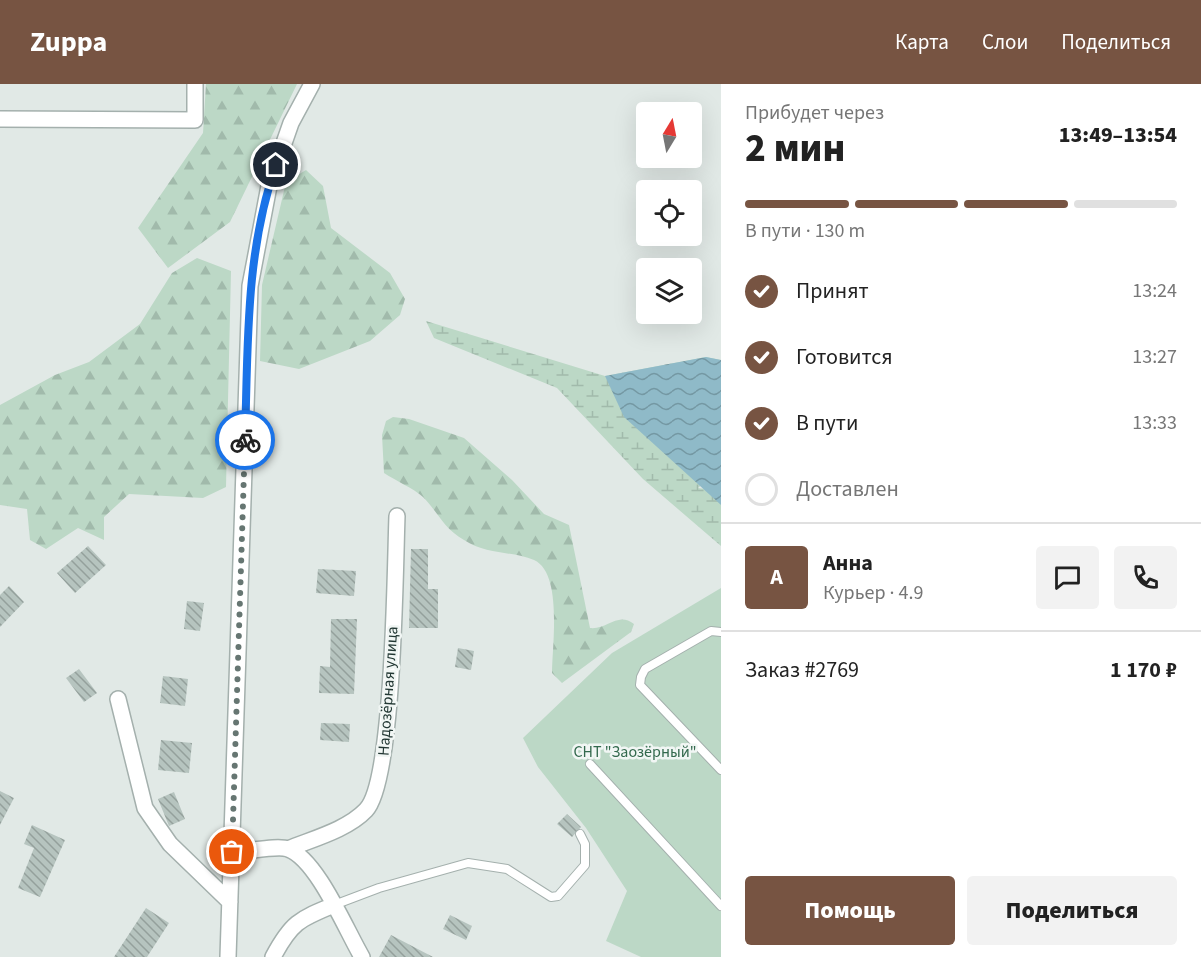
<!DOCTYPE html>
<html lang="ru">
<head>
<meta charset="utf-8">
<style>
  body { margin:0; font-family:"Source Sans 3",sans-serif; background:#f2f2f2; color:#222; height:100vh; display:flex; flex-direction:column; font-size:22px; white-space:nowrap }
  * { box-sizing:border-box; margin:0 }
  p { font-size:20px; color:#767676 }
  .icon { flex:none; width:33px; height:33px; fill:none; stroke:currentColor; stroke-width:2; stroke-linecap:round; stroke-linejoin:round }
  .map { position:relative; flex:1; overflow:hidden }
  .sheet { display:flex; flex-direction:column; background:#fff; width:480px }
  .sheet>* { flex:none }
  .needle { width:39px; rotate:10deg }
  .tools { position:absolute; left:636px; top:18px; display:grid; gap:12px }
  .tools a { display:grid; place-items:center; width:66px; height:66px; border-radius:6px; background:#fff; box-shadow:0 6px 24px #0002; font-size:30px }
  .pin { position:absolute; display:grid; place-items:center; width:51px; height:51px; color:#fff; margin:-26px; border:3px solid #fff; border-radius:50%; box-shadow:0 2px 6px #0007 }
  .courier { position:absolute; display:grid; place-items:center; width:60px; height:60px; margin:-30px; border:4px solid #1a73e8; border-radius:50%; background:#fff; color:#222; box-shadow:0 2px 8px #0007 }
  .summary em { font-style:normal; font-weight:800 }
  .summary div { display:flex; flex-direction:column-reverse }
  .summary { display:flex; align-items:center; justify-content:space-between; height:102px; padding:0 24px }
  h1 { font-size:39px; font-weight:800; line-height:45px }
  .bar { display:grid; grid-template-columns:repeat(4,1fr); gap:9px 6px; align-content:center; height:72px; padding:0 24px }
  .bar i { height:8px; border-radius:4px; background:#e0e0e0 }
  .bar .active { background:#775442 }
  .bar p { grid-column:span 4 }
  .line { display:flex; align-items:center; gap:15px; padding:0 24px; border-top:2px solid #e0e0e0 }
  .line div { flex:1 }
  .round { display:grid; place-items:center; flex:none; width:63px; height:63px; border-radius:6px; background:#f2f2f2 }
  ol { padding:0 24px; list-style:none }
  li { display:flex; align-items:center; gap:18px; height:66px }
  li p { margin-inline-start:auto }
  li .icon { padding:6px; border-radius:50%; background:#775442; color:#fff; stroke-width:4 }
  li:last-child { color:#767676 }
  li i { width:33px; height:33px; border:3px solid #e0e0e0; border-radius:50% }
  .primary-button { display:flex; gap:12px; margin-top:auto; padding:12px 24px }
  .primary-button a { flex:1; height:69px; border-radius:6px; background:#775442; color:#fff; font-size:24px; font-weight:800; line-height:69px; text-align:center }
  .primary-button a+a { background:#f2f2f2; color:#222 }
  header { display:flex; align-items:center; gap:36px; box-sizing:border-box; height:84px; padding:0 30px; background:#775442; color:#fff }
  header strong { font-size:28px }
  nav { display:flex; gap:33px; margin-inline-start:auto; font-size:21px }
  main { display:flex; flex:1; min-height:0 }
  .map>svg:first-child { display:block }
  .green { fill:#bcd8c6 }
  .forest { fill:url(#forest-firs) }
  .wetland { fill:url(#wetland-marsh) }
  .water { fill:url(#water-waves) }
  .building { fill:url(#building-back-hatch) }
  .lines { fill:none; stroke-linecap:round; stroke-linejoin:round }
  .service-casing { stroke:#a4b0ad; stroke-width:10 }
  .minor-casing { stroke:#a4b0ad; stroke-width:18 }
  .service { stroke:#fff; stroke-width:8 }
  .minor { stroke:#fff; stroke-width:15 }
  .done { stroke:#667672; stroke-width:6; stroke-dasharray:0 10.8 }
  .route { stroke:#1a73e8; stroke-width:8 }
  .labels { text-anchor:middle; stroke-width:5; stroke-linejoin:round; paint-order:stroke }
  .street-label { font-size:16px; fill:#233834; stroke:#f1f6f4 }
  .park-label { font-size:16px; fill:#33694d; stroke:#f1f6f4 }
</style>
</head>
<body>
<header>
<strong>Zuppa</strong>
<nav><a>Карта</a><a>Слои</a><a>Поделиться</a></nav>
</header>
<main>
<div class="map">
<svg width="721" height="873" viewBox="0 0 721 873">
  <defs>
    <pattern id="forest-firs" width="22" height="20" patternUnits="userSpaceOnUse" patternTransform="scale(1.5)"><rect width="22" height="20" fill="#bcd8c6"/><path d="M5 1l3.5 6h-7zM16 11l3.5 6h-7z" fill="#a1baab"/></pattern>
    <pattern id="wetland-marsh" width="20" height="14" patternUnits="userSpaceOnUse" patternTransform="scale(1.5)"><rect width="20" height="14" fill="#bcd8c6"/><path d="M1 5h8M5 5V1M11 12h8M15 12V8" fill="none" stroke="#a1baab"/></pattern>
    <pattern id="water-waves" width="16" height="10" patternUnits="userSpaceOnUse" patternTransform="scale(1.5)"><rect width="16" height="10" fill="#8fbac8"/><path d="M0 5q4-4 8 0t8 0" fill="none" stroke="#7498a3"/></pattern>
    <pattern id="building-back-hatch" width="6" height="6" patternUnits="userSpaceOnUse" patternTransform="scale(1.5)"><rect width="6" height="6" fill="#b6c4bf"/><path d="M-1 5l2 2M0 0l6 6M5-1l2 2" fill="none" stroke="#94a09c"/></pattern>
  </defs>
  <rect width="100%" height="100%" fill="#e1e9e6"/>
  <path class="green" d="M721,504V873H641L606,857L627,807L586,744L538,683L523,654L612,569Z"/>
  <path class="forest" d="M206,0H297L230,138L168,184L138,144L203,49Z
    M306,86L323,102L331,144L390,189L405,215L400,231L370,257L299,285L260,277L262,201L286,98Z
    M197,174L231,187L226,403L203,414L129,410L104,433V456L78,444L46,465L30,456L27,425L0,421V321L55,291L89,278L140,240L172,189Z
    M393,333L409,335L464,354L512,396L544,430L569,441L590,544C607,546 618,527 634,540L631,548L562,599L552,589C552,562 563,489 534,476C513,467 487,471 464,456C443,444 438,428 423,413C413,404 396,397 384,389L382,351L386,337Z"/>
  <path class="wetland" d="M426,237L605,292L706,273L721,276V384L698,404L721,407V462L643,395L557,304L434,254Z"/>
  <path class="water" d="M706,273L721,276V421L624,333L605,292Z"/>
  <path class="building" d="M88,462L106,481L75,509L57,489Z
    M411,465H428V505H438V544H409Z
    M318,485L356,487L354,512L316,509Z
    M9,502L24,518L0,543V511Z
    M187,517L204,519L200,547L184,545Z
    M331,535H357L354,610L319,609L320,582L330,583Z
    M458,564L474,567L471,586L455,583Z
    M79,585L97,609L84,618L66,594Z
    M163,592L188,595L185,622L160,619Z
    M321,639L350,640L349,658L320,656Z
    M161,656L192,659L189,689L158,686Z
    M0,707L14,714L0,741Z
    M174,708L185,735L169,742L158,715Z
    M567,730L581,743L572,753L557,740Z
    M32,741L65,756L40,813L18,804L34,764L24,760Z
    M146,824L169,839L147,873H114Z
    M450,831L472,842L466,856L443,845Z
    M391,851L433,873H379Z"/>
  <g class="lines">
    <g class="service-casing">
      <path id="service" d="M721,548L711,547L645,585L641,593L640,601L721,686
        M590,680L721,822
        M334,821L379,804L468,779L507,785L551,813L558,812L585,781V760L580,750"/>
    </g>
    <g class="minor-casing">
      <path id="minor" d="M0,35L195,36V0
        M118,615L145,724L170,760L230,818
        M288,765C312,755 347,746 366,726C394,697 395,483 397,432
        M232,768C245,768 278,761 288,765C317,775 346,846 362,873
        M228,873L250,202L269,102L291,39L312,0
        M273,873C291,839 299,835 334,821"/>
    </g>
    <use href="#service" class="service"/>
    <use href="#minor" class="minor"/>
  </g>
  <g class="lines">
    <path class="done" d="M232,768L245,356"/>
    <path class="route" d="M245,356C248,264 245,169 276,81"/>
  </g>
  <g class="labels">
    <g class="street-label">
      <text transform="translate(387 607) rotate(-86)" y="6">Надозёрная улица</text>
    </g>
    <g class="park-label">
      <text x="635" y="673">СНТ "Заозёрный"</text>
    </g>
  </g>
</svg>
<div class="tools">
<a><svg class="needle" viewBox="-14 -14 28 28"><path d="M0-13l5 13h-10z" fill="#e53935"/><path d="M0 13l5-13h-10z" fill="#767676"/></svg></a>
<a><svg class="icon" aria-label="locate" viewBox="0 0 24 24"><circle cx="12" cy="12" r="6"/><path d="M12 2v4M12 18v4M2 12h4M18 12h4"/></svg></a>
<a><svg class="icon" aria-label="layers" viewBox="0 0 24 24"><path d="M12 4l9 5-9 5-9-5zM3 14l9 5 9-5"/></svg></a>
</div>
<div class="pin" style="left:232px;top:768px;background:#ea580c"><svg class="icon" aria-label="bag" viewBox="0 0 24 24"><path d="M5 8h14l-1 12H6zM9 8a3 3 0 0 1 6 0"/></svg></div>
<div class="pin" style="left:276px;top:81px;background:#1f2937"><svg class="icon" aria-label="home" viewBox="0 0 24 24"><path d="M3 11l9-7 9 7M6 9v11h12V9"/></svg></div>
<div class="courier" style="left:245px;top:356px"><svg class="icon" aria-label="bike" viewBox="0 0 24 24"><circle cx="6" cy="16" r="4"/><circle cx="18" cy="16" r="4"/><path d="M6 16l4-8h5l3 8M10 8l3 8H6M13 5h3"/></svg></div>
</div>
<section class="sheet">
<div class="summary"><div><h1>2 мин</h1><p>Прибудет через</p></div><em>13:49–13:54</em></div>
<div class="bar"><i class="active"></i><i class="active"></i><i class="active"></i><i></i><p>В пути · 130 m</p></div>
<ol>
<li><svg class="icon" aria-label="check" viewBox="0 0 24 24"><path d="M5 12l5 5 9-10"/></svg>Принят<p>13:24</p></li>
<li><svg class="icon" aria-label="check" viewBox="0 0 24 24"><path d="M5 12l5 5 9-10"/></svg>Готовится<p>13:27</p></li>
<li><svg class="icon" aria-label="check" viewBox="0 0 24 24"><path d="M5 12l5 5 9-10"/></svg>В пути<p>13:33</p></li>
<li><i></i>Доставлен</li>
</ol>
<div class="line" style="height:108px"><b class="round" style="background:#775442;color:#fff">А</b><div><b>Анна</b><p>Курьер · 4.9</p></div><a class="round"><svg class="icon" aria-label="chat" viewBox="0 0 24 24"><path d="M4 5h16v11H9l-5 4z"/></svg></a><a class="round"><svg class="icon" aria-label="phone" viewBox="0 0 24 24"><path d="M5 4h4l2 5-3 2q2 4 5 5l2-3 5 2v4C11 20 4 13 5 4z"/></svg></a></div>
<div class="line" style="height:78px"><div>Заказ #2769</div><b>1 170 ₽</b></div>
<div class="primary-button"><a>Помощь</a><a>Поделиться</a></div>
</section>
</main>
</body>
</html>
